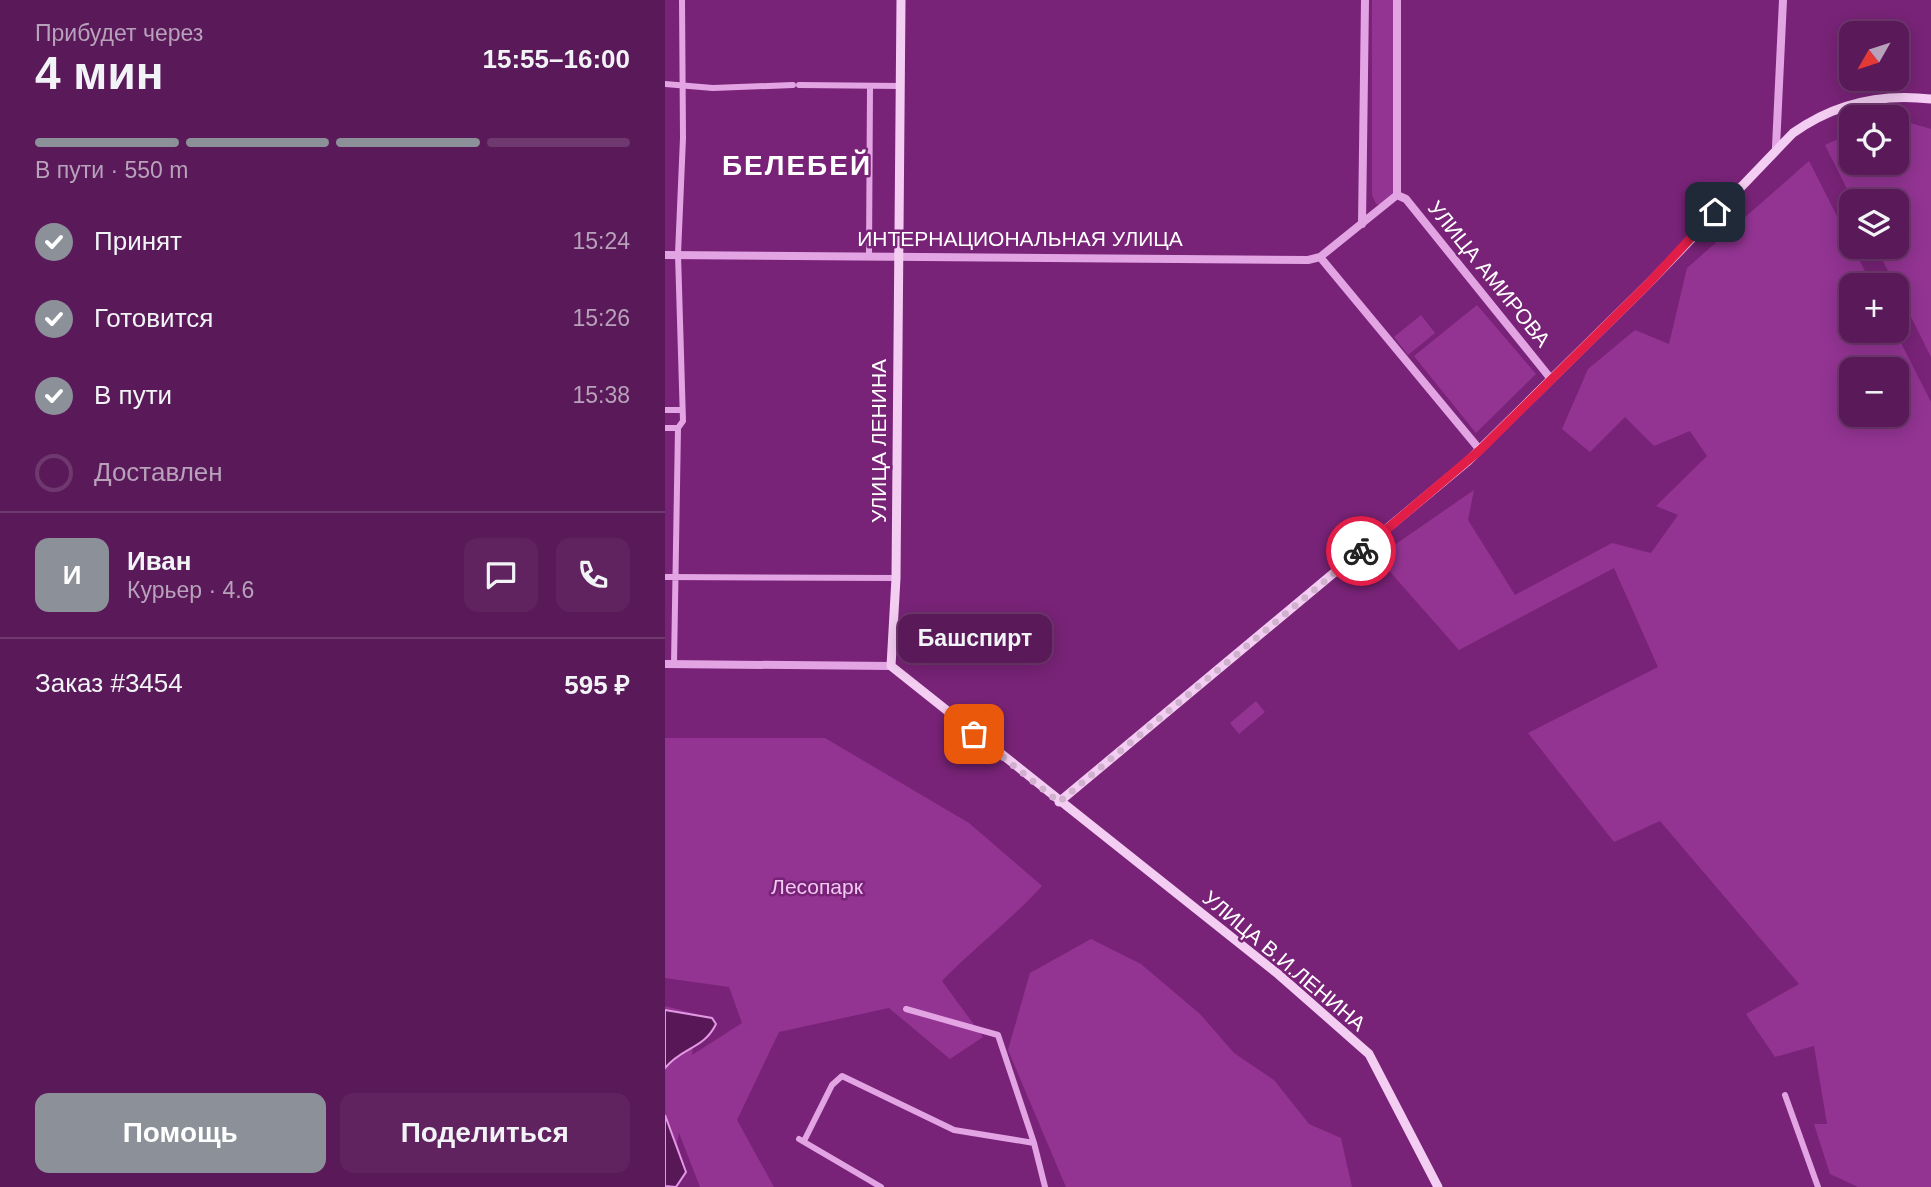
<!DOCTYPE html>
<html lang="ru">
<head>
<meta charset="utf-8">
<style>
  body { margin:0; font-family:Helvetica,sans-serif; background:#60235f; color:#f1f3f6; height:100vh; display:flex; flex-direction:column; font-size:26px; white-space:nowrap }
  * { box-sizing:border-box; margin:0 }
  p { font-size:23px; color:#b8a1ba }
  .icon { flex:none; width:38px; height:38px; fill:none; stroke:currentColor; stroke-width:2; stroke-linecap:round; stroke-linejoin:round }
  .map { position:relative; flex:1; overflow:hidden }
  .panel { display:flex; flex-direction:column; background:#5a1a59; width:665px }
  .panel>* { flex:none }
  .needle { width:46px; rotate:231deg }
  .buttons { position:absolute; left:1174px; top:21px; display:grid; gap:14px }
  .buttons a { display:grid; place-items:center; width:70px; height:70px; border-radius:14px; background:#5a1a59; box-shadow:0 4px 18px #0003,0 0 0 2px #6f386f; font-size:35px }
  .pin { position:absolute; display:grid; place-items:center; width:60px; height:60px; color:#fff; margin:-30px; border-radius:14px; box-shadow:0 4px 10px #0006 }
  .courier { position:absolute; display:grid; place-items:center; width:70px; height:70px; margin:-35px; border:5px solid #e11d48; border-radius:50%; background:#fff; color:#222; box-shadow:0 2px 9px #0007 }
  .bubble { position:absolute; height:49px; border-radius:14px; background:#5a1a59; box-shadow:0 4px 18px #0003,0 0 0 2px #6f386f; font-size:23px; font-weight:700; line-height:49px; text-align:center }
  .overview em { font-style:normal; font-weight:700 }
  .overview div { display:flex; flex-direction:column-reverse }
  .overview { display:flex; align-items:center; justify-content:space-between; height:119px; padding:0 35px }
  h1 { font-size:46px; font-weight:700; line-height:52px }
  .bar { display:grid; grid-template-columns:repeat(4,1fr); gap:10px 7px; align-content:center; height:84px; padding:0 35px }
  .bar i { height:9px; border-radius:5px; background:#6f386f }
  .bar .current { background:#8c9099 }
  .bar p { grid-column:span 4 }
  .line { display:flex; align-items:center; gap:18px; padding:0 35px; border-top:2px solid #6f386f }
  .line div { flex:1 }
  .round { display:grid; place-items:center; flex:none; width:74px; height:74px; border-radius:14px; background:#60235f }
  ol { padding:0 35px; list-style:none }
  li { display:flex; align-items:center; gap:21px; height:77px }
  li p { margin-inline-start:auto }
  li .icon { padding:7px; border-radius:50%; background:#8c9099; color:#fff; stroke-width:4 }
  li:last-child { color:#b8a1ba }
  li i { width:38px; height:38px; border:4px solid #6f386f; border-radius:50% }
  .action { display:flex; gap:14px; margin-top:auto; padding:14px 35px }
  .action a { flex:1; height:80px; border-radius:14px; background:#8c9099; color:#fff; font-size:28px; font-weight:700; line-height:80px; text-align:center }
  .action a+a { background:#60235f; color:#f1f3f6 }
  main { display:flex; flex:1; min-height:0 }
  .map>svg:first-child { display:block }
  .green { fill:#933493; fill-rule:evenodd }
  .water { fill:#581857; stroke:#e398e4; stroke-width:2 }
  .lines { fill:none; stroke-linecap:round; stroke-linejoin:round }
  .minor { stroke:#e3a4e4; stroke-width:6 }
  .tertiary { stroke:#e3a4e4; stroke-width:8 }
  .secondary { stroke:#f4cdf3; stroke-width:9 }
  .done { stroke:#d0b2cf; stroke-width:7; stroke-dasharray:0 12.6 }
  .route { stroke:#e11d48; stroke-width:9 }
  .labels { text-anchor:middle; stroke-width:5; stroke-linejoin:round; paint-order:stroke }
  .street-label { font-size:21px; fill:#fff; stroke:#782377 }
  .park-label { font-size:21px; fill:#f3c7f3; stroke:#782377 }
  .district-label { font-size:28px; font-weight:bold; letter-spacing:2px; fill:#fff; stroke:#782377 }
</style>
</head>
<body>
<main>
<section class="panel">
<div class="overview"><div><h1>4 мин</h1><p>Прибудет через</p></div><em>15:55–16:00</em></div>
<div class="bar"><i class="current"></i><i class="current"></i><i class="current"></i><i></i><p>В пути · 550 m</p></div>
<ol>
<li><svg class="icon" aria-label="check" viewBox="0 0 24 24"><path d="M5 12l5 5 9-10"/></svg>Принят<p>15:24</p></li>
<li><svg class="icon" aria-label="check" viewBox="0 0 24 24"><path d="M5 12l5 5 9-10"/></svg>Готовится<p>15:26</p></li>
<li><svg class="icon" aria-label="check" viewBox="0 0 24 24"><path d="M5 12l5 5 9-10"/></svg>В пути<p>15:38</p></li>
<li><i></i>Доставлен</li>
</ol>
<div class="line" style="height:126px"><b class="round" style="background:#8c9099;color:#fff">И</b><div><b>Иван</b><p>Курьер · 4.6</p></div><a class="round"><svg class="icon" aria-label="chat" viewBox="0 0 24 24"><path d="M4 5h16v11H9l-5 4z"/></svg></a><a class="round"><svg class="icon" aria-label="phone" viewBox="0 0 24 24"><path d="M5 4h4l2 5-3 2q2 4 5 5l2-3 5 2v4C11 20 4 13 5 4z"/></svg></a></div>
<div class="line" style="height:91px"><div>Заказ #3454</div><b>595 ₽</b></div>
<div class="action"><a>Помощь</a><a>Поделиться</a></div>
</section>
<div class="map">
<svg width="1266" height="1187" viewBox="0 0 1266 1187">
  <rect width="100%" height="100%" fill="#782377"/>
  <path class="green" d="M707,0H729L728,196L720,205L711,204L707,195Z
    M1232,119L1266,129V357L1211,247H1232V201H1188L1160,145L1186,133V163H1232Z
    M1144,161L1207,285H1186V331H1230L1266,402V1187H1193L1165,1174L1149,1124H1162L1149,1046L1110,1057L1081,1014L1134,984L995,821L949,842L863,733L993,667L949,568L794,650L712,557L809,490L803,520L850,595L947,543L986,553L1013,515L991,506L1042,456L1025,431L989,446L960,417L925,452L897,429L923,369L970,330L1004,344L1022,268ZM1186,369H1232V415H1186Z
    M812,305L871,374L811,433L749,356Z
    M756,315L770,333L743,355L729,337Z
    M591,701L600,712L574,734L565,723Z
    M0,738H160L304,823L377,886C345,921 309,948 277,981L318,1037L285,1059L224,1008L114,1032L72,1120L109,1187H35L14,1133L12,1143L21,1172L11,1187L0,1186V1006L47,1018L51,1024L45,1036L28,1047L27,1055L77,1023L64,987L0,978Z
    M426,939L476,964L535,1014L569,1053L609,1080L644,1124L676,1138L687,1187H401L343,1050L365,973Z"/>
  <path class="water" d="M0,1010L47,1018L51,1024C39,1049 17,1047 0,1068Z
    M0,1115L21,1172L11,1187L0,1186Z"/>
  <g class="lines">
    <path class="minor" d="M0,84L48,88L128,85
      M134,85L236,86
      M204,256L205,86
      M0,410H17
      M0,428H13
      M0,577L231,578
      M9,664L13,428L18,421L13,254L18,138L17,0
      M241,1009L333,1035L369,1143L380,1187
      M1120,1095L1153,1187
      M134,1139L216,1187
      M139,1141L167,1085L177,1076L289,1130L369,1143"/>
    <path class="tertiary" d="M1111,147L1118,0
      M732,195L741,199L886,379
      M732,195V0
      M697,224L700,0
      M0,255L643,260L655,257L732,195
      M655,257L815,450
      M0,664L226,666"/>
    <path class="secondary" d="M236,0L231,578L226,666L613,974L704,1054L773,1187
      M394,802L803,461L983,284L1128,133C1170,103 1215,93 1266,99"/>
  </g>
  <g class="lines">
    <path class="done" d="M309,734L394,802L696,551"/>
    <path class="route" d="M696,551L815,450L983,284L1050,212"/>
  </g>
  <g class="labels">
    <g class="street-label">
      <text x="355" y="246">ИНТЕРНАЦИОНАЛЬНАЯ УЛИЦА</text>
      <text transform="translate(824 274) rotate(51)" y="7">УЛИЦА АМИРОВА</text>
      <text transform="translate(214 441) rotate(-90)" y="7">УЛИЦА ЛЕНИНА</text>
      <text transform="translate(619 961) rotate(40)" y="7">УЛИЦА В.И.ЛЕНИНА</text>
    </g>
    <g class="park-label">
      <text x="152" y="894">Лесопарк</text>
    </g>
    <g class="district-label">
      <text x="132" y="175">БЕЛЕБЕЙ</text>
    </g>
  </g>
</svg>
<div class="buttons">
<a><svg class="needle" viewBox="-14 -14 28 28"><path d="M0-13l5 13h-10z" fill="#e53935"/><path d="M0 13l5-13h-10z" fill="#b8a1ba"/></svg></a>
<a><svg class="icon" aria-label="locate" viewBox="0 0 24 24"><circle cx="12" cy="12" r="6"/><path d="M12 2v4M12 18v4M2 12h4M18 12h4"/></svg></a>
<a><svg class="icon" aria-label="layers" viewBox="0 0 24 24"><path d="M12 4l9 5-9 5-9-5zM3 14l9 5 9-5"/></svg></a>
<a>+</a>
<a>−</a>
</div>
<div class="pin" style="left:309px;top:734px;background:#ea580c"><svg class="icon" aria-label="bag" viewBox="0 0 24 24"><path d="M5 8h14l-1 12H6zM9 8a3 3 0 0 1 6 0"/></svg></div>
<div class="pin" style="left:1050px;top:212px;background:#1f2937"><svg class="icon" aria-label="home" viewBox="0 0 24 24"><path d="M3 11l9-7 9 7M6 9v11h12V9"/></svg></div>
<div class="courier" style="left:696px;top:551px"><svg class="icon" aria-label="bike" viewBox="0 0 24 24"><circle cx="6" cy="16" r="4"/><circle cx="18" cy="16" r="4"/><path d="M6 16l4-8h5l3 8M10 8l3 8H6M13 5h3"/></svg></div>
<div class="bubble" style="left:233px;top:614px;width:154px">Башспирт</div>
</div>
</main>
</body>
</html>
